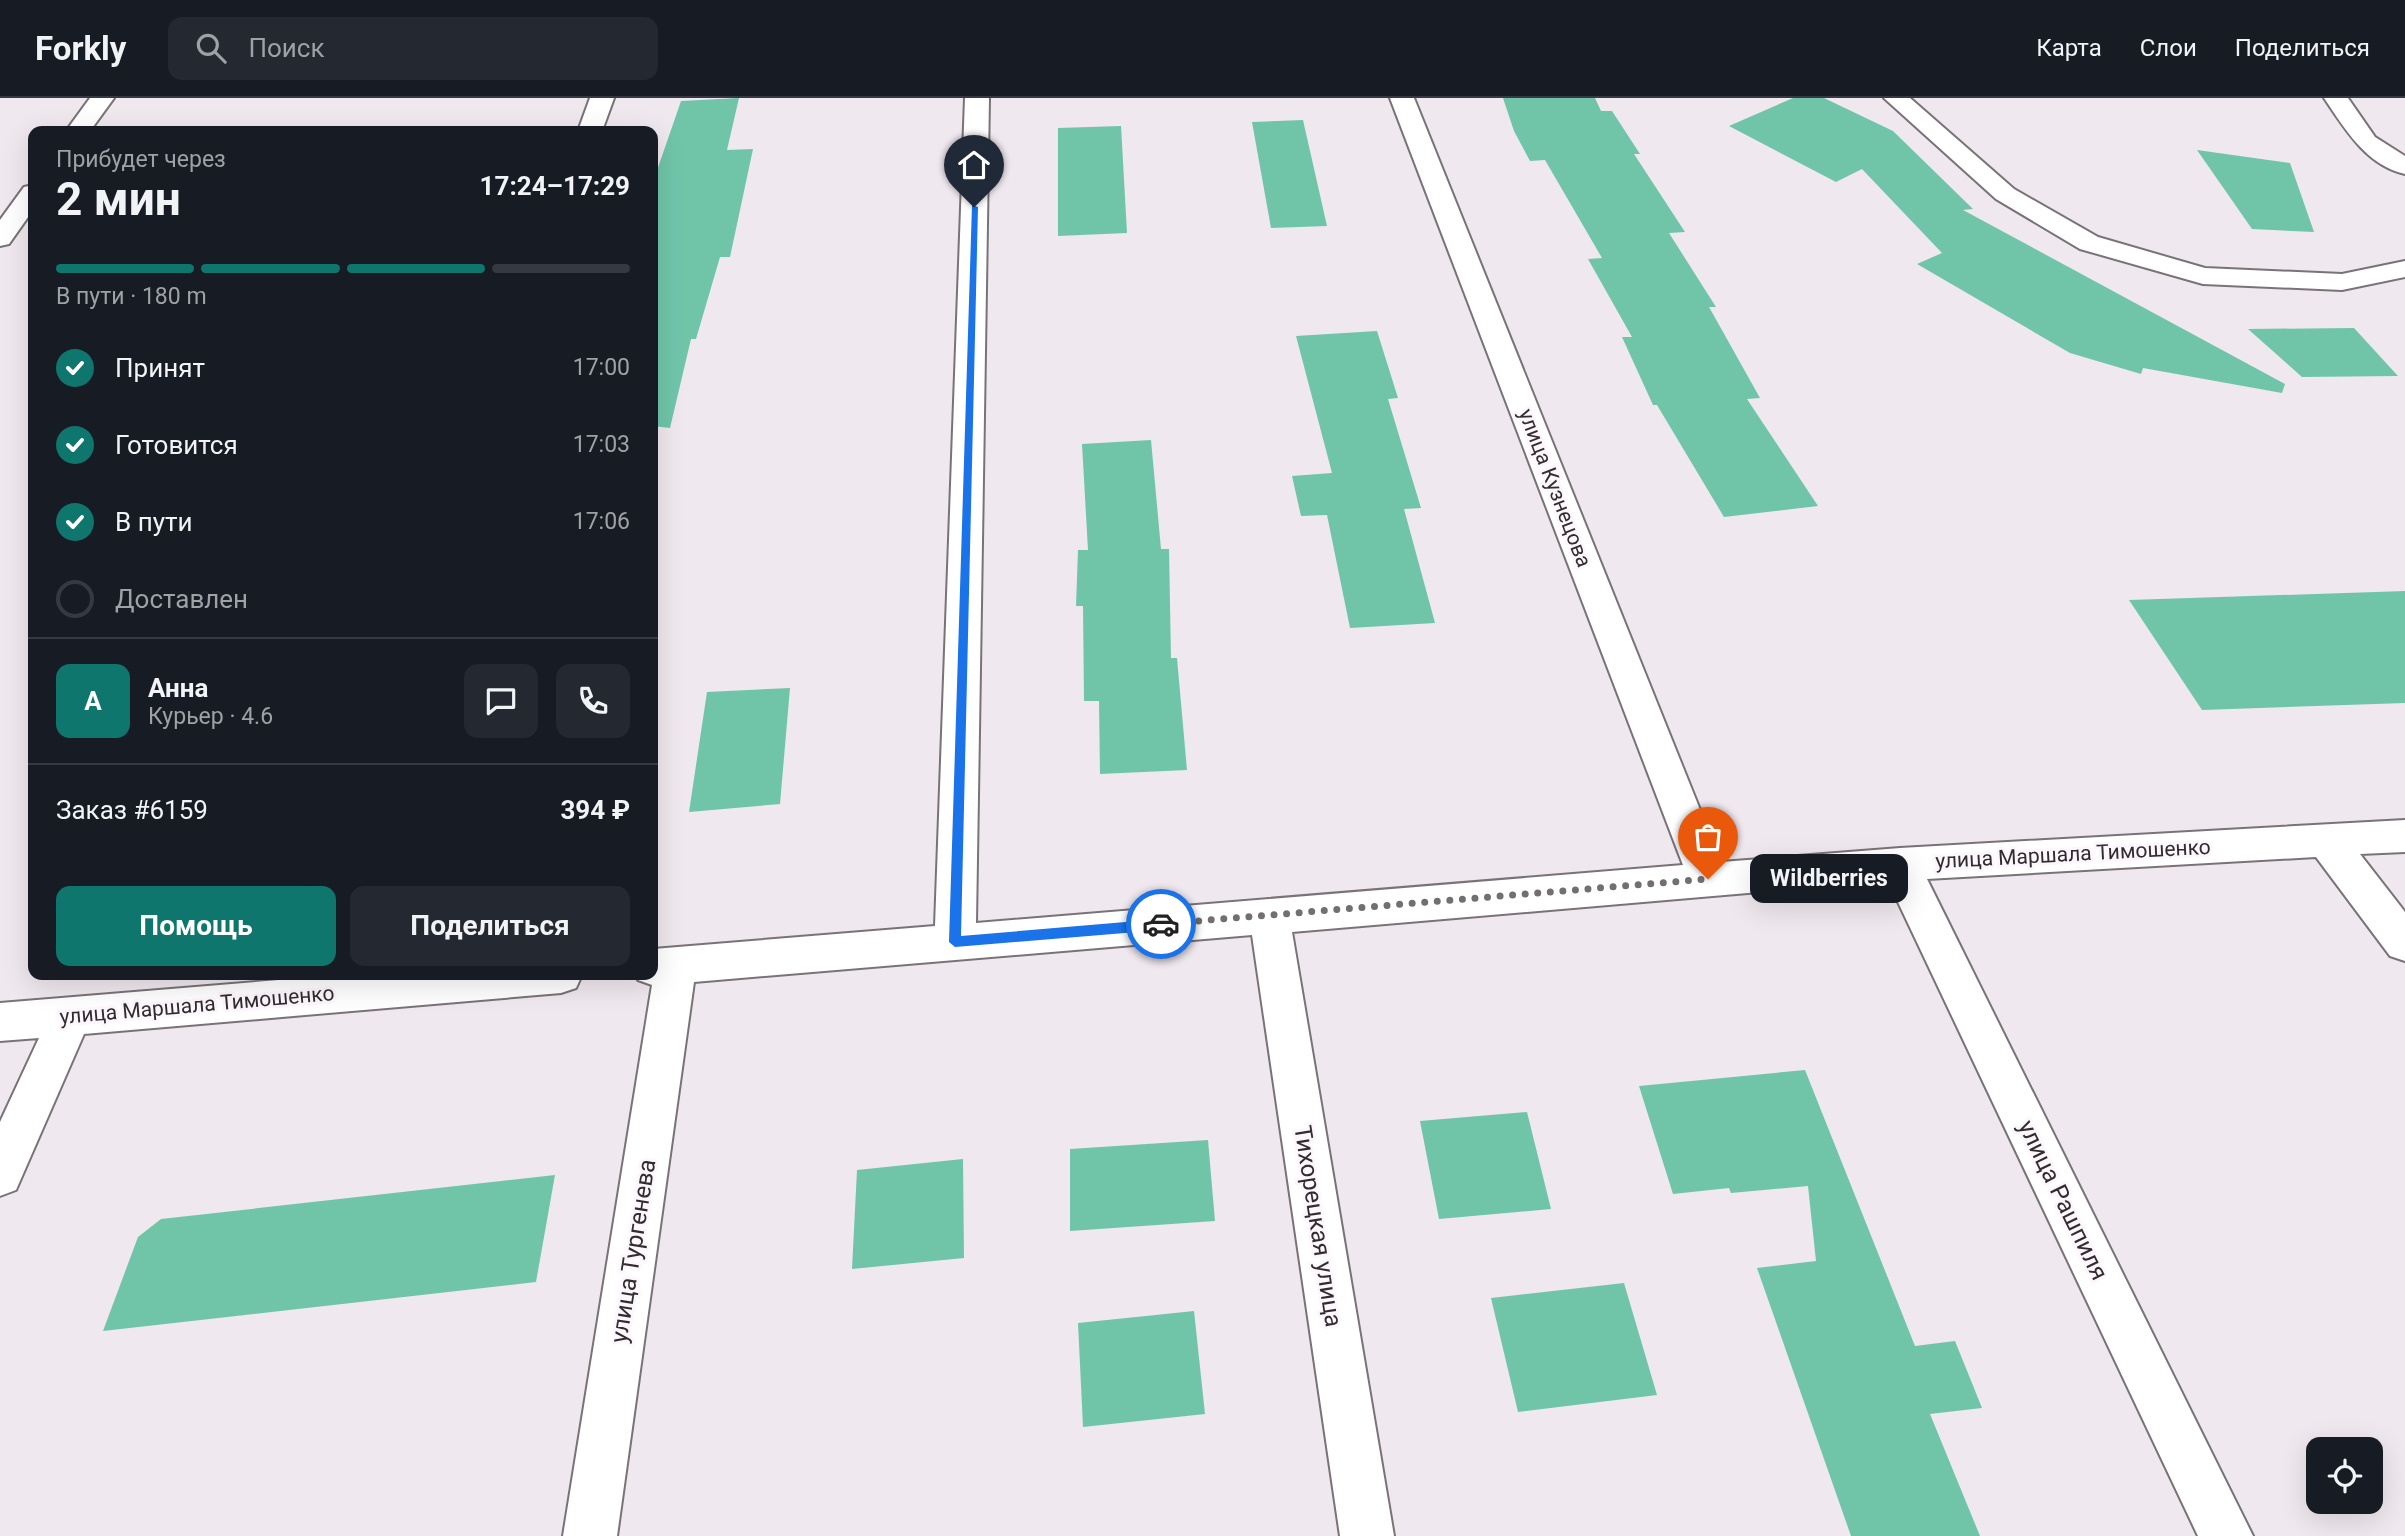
<!DOCTYPE html>
<html lang="ru">
<head>
<meta charset="utf-8">
<style>
  body { margin:0; font-family:Roboto,sans-serif; background:#242831; color:#f1f3f6; height:100vh; display:flex; flex-direction:column; font-size:26px; white-space:nowrap }
  * { box-sizing:border-box; margin:0 }
  p { font-size:23px; color:#9ea1a6 }
  .icon { flex:none; width:38px; height:38px; fill:none; stroke:currentColor; stroke-width:2; stroke-linecap:round; stroke-linejoin:round }
  .map { position:relative; flex:1; overflow:hidden }
  .sheet { position:absolute; left:28px; top:28px; width:630px; height:854px; display:flex; flex-direction:column; background:#171b24; border-radius:14px; box-shadow:0 7px 28px #0002 }
  .sheet>* { flex:none }
  .buttons { position:absolute; left:2306px; top:1339px; display:grid; gap:14px }
  .buttons a { display:grid; place-items:center; width:77px; height:77px; border-radius:14px; background:#171b24; box-shadow:0 7px 28px #0002; font-size:35px }
  .pin { position:absolute; display:grid; place-items:center; width:60px; height:60px; color:#fff; margin:-72px -30px; border-radius:50% 50% 50% 0; rotate:-45deg; box-shadow:0 0 7px #0007 }
  .pin .icon { rotate:45deg }
  .courier { position:absolute; display:grid; place-items:center; width:70px; height:70px; margin:-35px; border:5px solid #1a73e8; border-radius:50%; background:#fff; color:#222; box-shadow:0 2px 9px #0007 }
  .bubble { position:absolute; height:49px; border-radius:14px; background:#171b24; box-shadow:0 7px 28px #0002; font-size:23px; font-weight:700; line-height:49px; text-align:center }
  .overview em { font-style:normal; font-weight:700 }
  .overview div { display:flex; flex-direction:column-reverse }
  .overview { display:flex; align-items:center; justify-content:space-between; height:119px; padding:0 28px }
  h1 { font-size:46px; font-weight:700; line-height:52px }
  .bar { display:grid; grid-template-columns:repeat(4,1fr); gap:10px 7px; align-content:center; height:84px; padding:0 28px }
  .bar i { height:9px; border-radius:5px; background:#363941 }
  .bar .selected { background:#0f766e }
  .bar p { grid-column:span 4 }
  .line { display:flex; align-items:center; gap:18px; padding:0 28px; border-top:2px solid #363941 }
  .line div { flex:1 }
  .round { display:grid; place-items:center; flex:none; width:74px; height:74px; border-radius:14px; background:#242831 }
  ol { padding:0 28px; list-style:none }
  li { display:flex; align-items:center; gap:21px; height:77px }
  li p { margin-inline-start:auto }
  li .icon { padding:7px; border-radius:50%; background:#0f766e; color:#fff; stroke-width:4 }
  li:last-child { color:#9ea1a6 }
  li i { width:38px; height:38px; border:4px solid #363941; border-radius:50% }
  .button { display:flex; gap:14px; margin-top:auto; padding:14px 28px }
  .button a { flex:1; height:80px; border-radius:14px; background:#0f766e; color:#fff; font-size:28px; font-weight:700; line-height:80px; text-align:center }
  .button a+a { background:#242831; color:#f1f3f6 }
  header { display:flex; align-items:center; gap:42px; box-sizing:border-box; height:98px; padding:0 35px; background:#171b24; border-bottom:2px solid #363941 }
  header strong { font-size:33px }
  nav { display:flex; gap:38px; margin-inline-start:auto; font-size:24px }
  .search { width:490px; height:63px; background:#242831; display:flex; align-items:center; gap:18px; box-sizing:border-box; padding:0 24px; border-radius:14px; color:#9ea1a6; font-size:26px }
  .map>svg:first-child { display:block }
  .building { fill:#70c5a9 }
  .lines { fill:none; stroke-linecap:round; stroke-linejoin:round }
  .street-casing { stroke:#797378; stroke-width:4 }
  .street { fill:#fff; fill-rule:evenodd }
  .route { fill:#1a73e8 }
  .done { stroke:#736e72; stroke-width:7; stroke-dasharray:0 12.6 }
  .labels { text-anchor:middle; stroke-width:6; stroke-linejoin:round; paint-order:stroke }
  .street-label { font-size:21px; fill:#302d2f; stroke:#fdf6fc }
  .near-street-label { font-size:24px; fill:#302d2f; stroke:#fdf6fc }
</style>
</head>
<body>
<header>
<strong>Forkly</strong>
<div class="search"><svg class="icon" aria-label="search" viewBox="0 0 24 24"><circle cx="10" cy="10" r="6"/><path d="M15 15l6 6"/></svg>Поиск</div>
<nav><a>Карта</a><a>Слои</a><a>Поделиться</a></nav>
</header>
<div class="map">
<svg width="2405" height="1438" viewBox="0 0 2405 1438">
  <rect width="100%" height="100%" fill="#efe8ee"/>
  <path class="building" d="M739,0L727,52L753,51L730,159H720L696,241H691L670,330L653,328V84L681,3Z
    M1503,0H1595L1601,13H1612L1640,56H1634L1685,134L1669,135L1716,209H1709L1760,300L1747,301L1818,408L1724,419L1657,307H1653L1622,239H1632L1588,161L1602,160L1545,62L1530,63L1514,33Z
    M1793,0H1824L1893,33L1973,111L1963,112L2285,286L2282,295L2143,270L2141,276L2070,255L1917,166L1942,155L1862,71L1836,84L1729,28Z
    M1303,22L1327,128L1271,130L1252,24Z
    M1121,28L1127,135L1058,138V30Z
    M2197,52L2290,65L2314,134L2252,131Z
    M2354,230L2398,278L2302,279L2248,231Z
    M1377,233L1398,300L1388,301L1421,410L1404,411L1435,525L1350,530L1327,417L1301,418L1292,378L1332,375L1296,238Z
    M1151,342L1161,451H1169L1171,560H1177L1187,672L1100,676L1099,603H1084L1083,508H1076L1078,452H1088L1082,346Z
    M2405,493V605L2202,612L2129,502Z
    M790,590L780,706L689,714L707,594Z
    M1805,972L1915,1248L1955,1243L1982,1310L1930,1316L1980,1438H1851L1757,1170L1816,1163L1808,1088L1731,1095L1729,1090L1673,1096L1639,988Z
    M1527,1014L1551,1111L1439,1121L1420,1023Z
    M1208,1042L1215,1123L1070,1133V1051Z
    M963,1061L964,1160L852,1171L857,1072Z
    M555,1077L536,1184L103,1233L138,1139L161,1121Z
    M1624,1185L1657,1297L1518,1314L1491,1200Z
    M1194,1213L1205,1316L1083,1329L1078,1225Z"/>
  <g class="lines">
    <g class="street-casing">
      <path id="street" d="M90,0H114L90,33H66Z
        M590,0H614L602,33H578Z
        M965,0H989L976,825L1683,767L1390,0H1414L1721,764L1900,750L2405,722V754L2360,756L2405,814V863L2390,858L2316,759L1927,781L2253,1438H2198L1888,783L1292,834L1394,1438H1340L1252,837L694,884L617,1438H563L652,887L638,882L636,877H653V851L935,828Z
        M1884,0H1910L2014,91L2098,139L2205,170L2342,176L2405,163V179L2342,192L2203,186L2080,151L1996,101Z
        M2324,0H2348L2375,39L2405,58V76C2366,67 2345,31 2324,0Z
        M33,87V112L9,146L0,148V122L24,89Z
        M340,877H582L576,890L561,895L84,936L16,1092L0,1098V1024L39,940L0,943V905Z"/>
    </g>
    <use href="#street" class="street"/>
  </g>
  <path class="route" d="M972,107L978,109L961,838L1161,821L1167,826L1161,832L955,849L949,844Z"/>
  <g class="lines">
    <path class="done" d="M1161,826L1708,781"/>
  </g>
  <g class="labels">
    <g class="street-label">
      <text transform="translate(1555 390) rotate(69)" y="7">улица Кузнецова</text>
      <text transform="translate(2073 756) rotate(-3)" y="7">улица Маршала Тимошенко</text>
      <text transform="translate(197 907) rotate(-5)" y="7">улица Маршала Тимошенко</text>
    </g>
    <g class="near-street-label">
      <text transform="translate(2063 1102) rotate(64)" y="8">улица Рашпиля</text>
      <text transform="translate(1318 1128) rotate(81)" y="8">Тихорецкая улица</text>
      <text transform="translate(633 1153) rotate(-81)" y="8">улица Тургенева</text>
    </g>
  </g>
</svg>
<div class="buttons">
<a><svg class="icon" aria-label="locate" viewBox="0 0 24 24"><circle cx="12" cy="12" r="6"/><path d="M12 2v4M12 18v4M2 12h4M18 12h4"/></svg></a>
</div>
<div class="pin" style="left:1708px;top:781px;background:#ea580c"><svg class="icon" aria-label="bag" viewBox="0 0 24 24"><path d="M5 8h14l-1 12H6zM9 8a3 3 0 0 1 6 0"/></svg></div>
<div class="pin" style="left:974px;top:109px;background:#1f2937"><svg class="icon" aria-label="home" viewBox="0 0 24 24"><path d="M3 11l9-7 9 7M6 9v11h12V9"/></svg></div>
<div class="courier" style="left:1161px;top:826px"><svg class="icon" aria-label="car" viewBox="0 0 24 24"><path d="M5 17H2v-5l4-1 3-4h7l3 4 3 1v5h-3M9 17h6M6 11h13"/><circle cx="7" cy="17" r="2"/><circle cx="17" cy="17" r="2"/></svg></div>
<div class="bubble" style="left:1750px;top:756px;width:158px">Wildberries</div>
<section class="sheet">
<div class="overview"><div><h1>2 мин</h1><p>Прибудет через</p></div><em>17:24–17:29</em></div>
<div class="bar"><i class="selected"></i><i class="selected"></i><i class="selected"></i><i></i><p>В пути · 180 m</p></div>
<ol>
<li><svg class="icon" aria-label="check" viewBox="0 0 24 24"><path d="M5 12l5 5 9-10"/></svg>Принят<p>17:00</p></li>
<li><svg class="icon" aria-label="check" viewBox="0 0 24 24"><path d="M5 12l5 5 9-10"/></svg>Готовится<p>17:03</p></li>
<li><svg class="icon" aria-label="check" viewBox="0 0 24 24"><path d="M5 12l5 5 9-10"/></svg>В пути<p>17:06</p></li>
<li><i></i>Доставлен</li>
</ol>
<div class="line" style="height:126px"><b class="round" style="background:#0f766e;color:#fff">А</b><div><b>Анна</b><p>Курьер · 4.6</p></div><a class="round"><svg class="icon" aria-label="chat" viewBox="0 0 24 24"><path d="M4 5h16v11H9l-5 4z"/></svg></a><a class="round"><svg class="icon" aria-label="phone" viewBox="0 0 24 24"><path d="M5 4h4l2 5-3 2q2 4 5 5l2-3 5 2v4C11 20 4 13 5 4z"/></svg></a></div>
<div class="line" style="height:91px"><div>Заказ #6159</div><b>394 ₽</b></div>
<div class="button"><a>Помощь</a><a>Поделиться</a></div>
</section>
</div>
</body>
</html>
